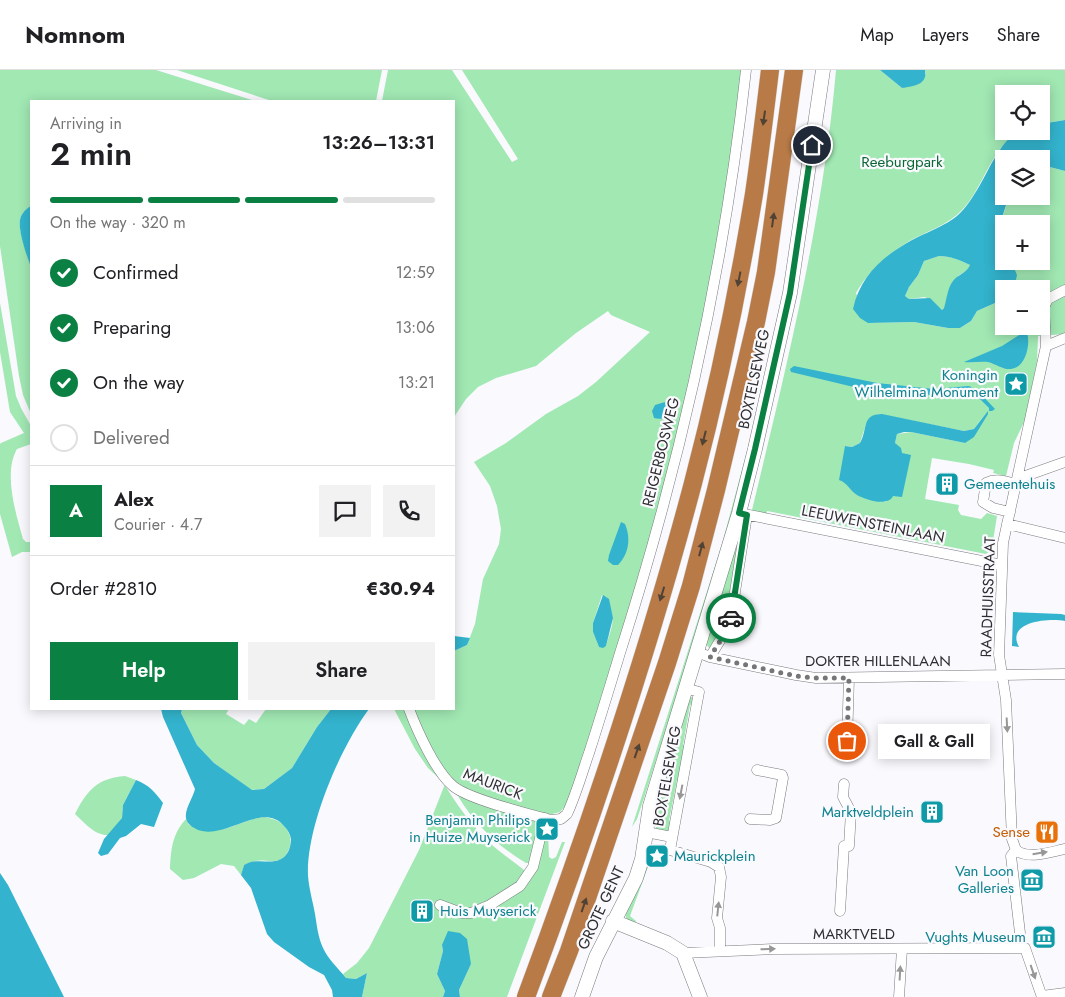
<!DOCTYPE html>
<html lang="en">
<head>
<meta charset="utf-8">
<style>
  body { margin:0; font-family:Jost,sans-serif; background:#f2f2f2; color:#202124; height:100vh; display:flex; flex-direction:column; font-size:19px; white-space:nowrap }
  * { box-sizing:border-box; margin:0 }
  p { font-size:16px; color:#757577 }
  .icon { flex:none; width:28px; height:28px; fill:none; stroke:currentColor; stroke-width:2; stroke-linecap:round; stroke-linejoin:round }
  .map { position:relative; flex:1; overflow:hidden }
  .drawer { position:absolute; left:30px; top:30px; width:425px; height:610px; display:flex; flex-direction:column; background:#fff; border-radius:0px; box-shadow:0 2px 12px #0003 }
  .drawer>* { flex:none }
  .buttons { position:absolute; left:995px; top:15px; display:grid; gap:10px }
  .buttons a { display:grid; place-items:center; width:55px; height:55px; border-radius:0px; background:#fff; box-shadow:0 2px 12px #0003; font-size:25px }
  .pin { position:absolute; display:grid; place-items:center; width:42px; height:42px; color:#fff; margin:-21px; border:2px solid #fff; border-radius:50%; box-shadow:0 1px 5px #0007 }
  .courier { position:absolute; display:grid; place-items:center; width:50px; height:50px; margin:-25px; border:4px solid #0b8043; border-radius:50%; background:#fff; color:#222; box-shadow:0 1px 6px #0007 }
  .bubble { position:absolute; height:35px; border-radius:0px; background:#fff; box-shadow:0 2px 12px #0003; font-size:16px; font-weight:600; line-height:35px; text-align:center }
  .overview em { font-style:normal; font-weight:600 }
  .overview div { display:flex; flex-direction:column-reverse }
  .overview { display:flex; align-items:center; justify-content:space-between; height:85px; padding:0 20px }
  h1 { font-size:32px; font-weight:600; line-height:38px }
  .bar { display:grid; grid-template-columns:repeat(4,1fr); gap:8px 5px; align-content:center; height:60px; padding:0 20px }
  .bar i { height:6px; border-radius:4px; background:#e0e0e0 }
  .bar .on { background:#0b8043 }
  .bar p { grid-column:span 4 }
  .line { display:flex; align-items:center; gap:12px; padding:0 20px; border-top:1px solid #e0e0e0 }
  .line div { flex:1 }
  .round { display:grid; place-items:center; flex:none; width:52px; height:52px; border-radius:0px; background:#f2f2f2 }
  ol { padding:0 20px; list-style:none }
  li { display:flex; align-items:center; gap:15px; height:55px }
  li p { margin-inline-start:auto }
  li .icon { padding:5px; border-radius:50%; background:#0b8043; color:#fff; stroke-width:4 }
  li:last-child { color:#757577 }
  li i { width:28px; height:28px; border:2px solid #e0e0e0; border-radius:50% }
  .cta { display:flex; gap:10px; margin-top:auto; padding:10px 20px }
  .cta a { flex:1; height:58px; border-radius:0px; background:#0b8043; color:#fff; font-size:20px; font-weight:600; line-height:58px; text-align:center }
  .cta a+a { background:#f2f2f2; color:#202124 }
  header { display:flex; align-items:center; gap:30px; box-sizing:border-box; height:70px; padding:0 25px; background:#fff; border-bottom:1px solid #e0e0e0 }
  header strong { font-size:24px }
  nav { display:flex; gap:28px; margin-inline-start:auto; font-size:18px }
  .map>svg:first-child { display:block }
  .green { fill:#a1e8b3; fill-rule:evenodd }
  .water { fill:#33b3cd; fill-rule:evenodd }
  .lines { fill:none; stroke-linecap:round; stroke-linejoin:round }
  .street-casing { stroke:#797a7e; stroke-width:11 }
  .secondary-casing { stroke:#797a7e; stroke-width:15 }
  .highway-casing { stroke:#d5d5d6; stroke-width:19 }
  .street { stroke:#fff; stroke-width:10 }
  .secondary { stroke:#fff; stroke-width:14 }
  .highway { stroke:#b87a47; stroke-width:18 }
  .oneway { fill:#514236 }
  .oneway2 { fill:#979798 }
  .done { stroke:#767679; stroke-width:5; stroke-dasharray:0 9 }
  .route { stroke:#0b8043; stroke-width:6 }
  .labels { text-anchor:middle; stroke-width:4.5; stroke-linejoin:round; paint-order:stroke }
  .park-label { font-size:15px; fill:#0a6632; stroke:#f9f9fe }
  .culture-label { font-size:15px; fill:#0d838f; stroke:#f9f9fe; text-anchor:end }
  .street-label { font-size:15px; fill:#2f2f31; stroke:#f9f9fe }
  .food-label { font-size:15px; fill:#c56008; stroke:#f9f9fe; text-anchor:end }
</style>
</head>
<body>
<header>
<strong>Nomnom</strong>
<nav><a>Map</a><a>Layers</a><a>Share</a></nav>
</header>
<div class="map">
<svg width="1065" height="927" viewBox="0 0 1065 927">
  <rect width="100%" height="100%" fill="#f9f9fe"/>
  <path class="green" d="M0,0H156L255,31H31V137H29C25,140 21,144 20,150C18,160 28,187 31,197V344L23,325L19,306L0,176Z
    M177,0H382L376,31H272Z
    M388,0H452L512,92L518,89L462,0H741L736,57L720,167L699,278L646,484L582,690L566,735L560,742L548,745C517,736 468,728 446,703C430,685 422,660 412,639H454V581L467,575L475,554L483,509L499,474L501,459L497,436L490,416L474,392L506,373L546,344L578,326L596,312L650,262L611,245L608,241L576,263L536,296L496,308L478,317L466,329L454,347V31H382ZM602,525C618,547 613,552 606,576L599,577L593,562V553Z
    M836,0H880L902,18L926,4L925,0H1065V50L1041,54V24H1004V61H1020C990,78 984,118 961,141C947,155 928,161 911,170C888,184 869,200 856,223L868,253L914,252L948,258H960L971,251L977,241L1004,229V256H1041V219H1014C1018,211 1015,198 1011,191H1041V154H1004V178C997,159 1004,144 1009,126H1041V97L1046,96L1065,101V264L1038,266L1037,291L1025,350L1014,373L1006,406L993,403L994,400L969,394L932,388L925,429L959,435L958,440L961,445L981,449L987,443L997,446L992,477L991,480L986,484L767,441V444L752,440C787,295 823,149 836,0ZM986,342L965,373L911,362L897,364L895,373L902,383L886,432L867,429L852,420L845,412L846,376L852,377L860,373L866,354L878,344L964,361L974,359Z
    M939,186C950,186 960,190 970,195L969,199L958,206L944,238L942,240L925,227L909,229L905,226L909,217L918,205L924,191Z
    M0,233L16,326L21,338L31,356V374L17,379C3,403 16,444 23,469L26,472H31V482H22L12,487L0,444V374L1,373L24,363L10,342L0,282Z
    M751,366L749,384L726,472L643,731L637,749L632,757L722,474Z
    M740,456H743L726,553L710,579L705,573Z
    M689,626L693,628V634L690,635L683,675L686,676L679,710H677L669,751L671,752L669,761L666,762L657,760L653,751Z
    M182,639H229L226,644L244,655L249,649L256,653L266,639H331L317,657L292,698L264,719L251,720L214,693L197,675L181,643Z
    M394,639H404C428,686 452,737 491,774C501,783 513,791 524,800V805L543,762L548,763L549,787L552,789L556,787L562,772H565L507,927H460L459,920L471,894L442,875L443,881L437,904L445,921L443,927H362L367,903L356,909L346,908L343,904L357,893L369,878L419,780L445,714L428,698L415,679Z
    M125,706L136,710L123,735L122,748L109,765C95,766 85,753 75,744C87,720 98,708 125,706Z
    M458,726L536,748L539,753L535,784L529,793H526C498,776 475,755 458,726Z
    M264,747C275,749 285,752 289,764C291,768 291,774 289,779C281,798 268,788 255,791C251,792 248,794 244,795L241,805L234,796L221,794L194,808L183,810L170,799C171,780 172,764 186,749L189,755L225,759L253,749Z
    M645,796L648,797L630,846L636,851L634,856L627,851L625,843Z"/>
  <path class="water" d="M880,0H925C928,15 913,16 902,18Z
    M1065,50V101L1046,96L1041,97V89H1004V126H1009C1006,136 1001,148 1001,158C1000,170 1004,180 1004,191H1011L1017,205L1014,219H1004V229L977,241L971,251L960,258H948L914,252L868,253L860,248L853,239C860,206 883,186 912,170C925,163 940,158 953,149C963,142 971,130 977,120C987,105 1001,68 1019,62C1025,60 1034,61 1041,61V54ZM939,186C950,186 960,190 970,195C967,203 957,205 953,211C947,219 947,229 944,238L942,240L930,228L909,229L905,226L909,217L918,205L924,191Z
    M29,137H31V197C27,187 18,160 20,150C21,144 25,140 29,137Z
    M1024,262L1027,263C1031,275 1025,298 1011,299C1003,300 996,294 988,292C980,291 972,293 964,292L1002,276Z
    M794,296L877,313L934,319L969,316L978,321L995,339L992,341H989V338L973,322L967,321L938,326L895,321L868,323L858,318L791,302L790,299Z
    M675,329L678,330C679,344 666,351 654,348L652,341L655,335Z
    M988,341V344L974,367L965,373L911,362H904L897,364L895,373L901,378L902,383L911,385L902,427L893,426C888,437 866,430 857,425C849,420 848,413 839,410L845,376L852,377L860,373C868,360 861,344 882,344L964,361L974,359Z
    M621,452L625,454C631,468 629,484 618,495H613L608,491L609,485Z
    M603,525L609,529L613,548L606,576L603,578L599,577L593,562V553Z
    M1013,542L1061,544L1065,545V551C1050,548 1005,551 1019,577L1012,576Z
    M454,566L470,568L467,575L454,581Z
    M161,639H182L181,643L197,675L214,693L252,720L264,719L292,698L317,657L331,639H369C340,678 306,757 308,806C309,819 313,832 315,844C317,856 318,867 323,878C328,889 338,898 346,908L356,909L367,903L362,927H333L332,920L324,905L309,897L274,872L267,864L251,818L241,805L244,795C259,786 272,797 284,787C289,783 291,775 291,769C290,764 288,760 284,756C260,728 218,779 190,755C179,746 193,729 195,719L163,647Z
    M136,710C149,715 155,722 163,733L154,757L141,754L126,766L120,768L108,784L101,786L98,783L104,769L122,748L123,735Z
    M0,803L8,815L64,927H0Z
    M448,861L460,863L467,869L471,894L459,920L460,927H443L445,921L437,904L443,881L442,875Z"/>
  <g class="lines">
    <g class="street-casing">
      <path id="street" d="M1046,276L1065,268
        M1017,409L1065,392
        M1010,442L993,438L983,432L986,413C996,408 1005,411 1016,414
        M739,443L1002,495
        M1007,454L1065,468
        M697,582L710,587L796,605L816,608L1065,604
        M710,587L730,554L747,445
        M685,618L699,622L670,780L711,792L719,797L721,807L717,848L720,858V880
        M409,639C417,660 435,701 453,716C468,729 528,744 551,750L561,749L567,744C576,725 582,703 589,683C600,649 610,616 620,583C681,392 724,200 746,0
        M847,671L849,608
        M750,749L770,750L776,748L783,708L782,705L757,700
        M646,762L672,767
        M1016,780L1012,769L1006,630L999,585L1003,473L1046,276L1044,237L1048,229L1065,220
        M1016,780L1011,786L1020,863
        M1016,780C1029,790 1050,782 1065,779
        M440,835L461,843H471L490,835L520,816L533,797L545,748
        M840,841L844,776H849L851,742L843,727L844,714
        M683,883L773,879L1025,878L1042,927
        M1042,926L1065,923
        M899,927L902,879"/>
    </g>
    <g class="secondary-casing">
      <path id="secondary" d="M613,851L667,873L683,883L700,927
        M582,927L596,887L636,808L642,789L650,736L739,443L755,379L790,223L823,0"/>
    </g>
    <g class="highway-casing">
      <path id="highway" d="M526,927C589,758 647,587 693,413C718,318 738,221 754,124C760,83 765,41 770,0
        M551,927L569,881L667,593L691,516L716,420L756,252L766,202L794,0"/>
    </g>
    <use href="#street" class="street"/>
    <use href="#secondary" class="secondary"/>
    <use href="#highway" class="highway"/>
  </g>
  <defs><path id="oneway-solid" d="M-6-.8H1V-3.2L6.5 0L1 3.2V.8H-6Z" transform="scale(1.25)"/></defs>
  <g class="oneway">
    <use href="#oneway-solid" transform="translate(764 48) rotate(98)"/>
    <use href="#oneway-solid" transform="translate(773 150) rotate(-82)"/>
    <use href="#oneway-solid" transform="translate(739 209) rotate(101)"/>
    <use href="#oneway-solid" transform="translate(704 368) rotate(104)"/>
    <use href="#oneway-solid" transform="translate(701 479) rotate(-75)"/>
    <use href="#oneway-solid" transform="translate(662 524) rotate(107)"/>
    <use href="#oneway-solid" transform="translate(637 681) rotate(-71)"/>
    <use href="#oneway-solid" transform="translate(584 835) rotate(-71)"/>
  </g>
  <g class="oneway2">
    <use href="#oneway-solid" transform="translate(1007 655) rotate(87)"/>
    <use href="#oneway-solid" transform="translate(681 722) rotate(101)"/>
    <use href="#oneway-solid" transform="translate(1040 783) rotate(-9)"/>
    <use href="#oneway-solid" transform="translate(718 839) rotate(-84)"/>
    <use href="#oneway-solid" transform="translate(768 879) rotate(-2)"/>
    <use href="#oneway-solid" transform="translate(1033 902) rotate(71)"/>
    <use href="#oneway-solid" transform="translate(900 903) rotate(-87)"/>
  </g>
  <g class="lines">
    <path class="done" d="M731,548L727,560L710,587L796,606L816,608H849L847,671"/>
    <path class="route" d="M731,548L747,445L739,443L755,379L790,223L812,75"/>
  </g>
  <defs>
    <g id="sight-square" transform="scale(1.25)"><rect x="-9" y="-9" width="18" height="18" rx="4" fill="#0f9aa8" stroke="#f9f9fe"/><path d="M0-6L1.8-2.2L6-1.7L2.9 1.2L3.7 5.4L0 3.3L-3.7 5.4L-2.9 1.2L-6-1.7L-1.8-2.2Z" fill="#fff"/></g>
    <g id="building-square" transform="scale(1.25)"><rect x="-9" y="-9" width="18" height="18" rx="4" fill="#0f9aa8" stroke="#f9f9fe"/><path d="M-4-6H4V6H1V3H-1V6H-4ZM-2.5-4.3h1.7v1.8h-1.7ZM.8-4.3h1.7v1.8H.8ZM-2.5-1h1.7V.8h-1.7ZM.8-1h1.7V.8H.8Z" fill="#fff"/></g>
    <g id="restaurant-square" transform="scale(1.25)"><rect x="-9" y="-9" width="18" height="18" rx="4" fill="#e8710a" stroke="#f9f9fe"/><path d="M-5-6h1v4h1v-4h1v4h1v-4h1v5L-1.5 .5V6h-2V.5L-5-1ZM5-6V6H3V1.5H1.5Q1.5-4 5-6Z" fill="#fff"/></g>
    <g id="museum-square" transform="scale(1.25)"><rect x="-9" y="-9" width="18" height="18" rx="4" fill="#0f9aa8" stroke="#f9f9fe"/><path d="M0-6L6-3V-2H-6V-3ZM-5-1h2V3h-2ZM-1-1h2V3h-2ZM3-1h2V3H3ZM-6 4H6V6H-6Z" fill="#fff"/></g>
  </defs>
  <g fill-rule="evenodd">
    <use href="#sight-square" x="1016" y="314"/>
    <use href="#building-square" x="947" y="414"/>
    <use href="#building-square" x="932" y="742"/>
    <use href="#sight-square" x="547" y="759"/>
    <use href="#restaurant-square" x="1047" y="762"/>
    <use href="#sight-square" x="657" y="786"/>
    <use href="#museum-square" x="1032" y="810"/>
    <use href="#building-square" x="422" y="841"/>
    <use href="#museum-square" x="1044" y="867"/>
  </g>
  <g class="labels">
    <g class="park-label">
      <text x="902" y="97">Reeburgpark</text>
    </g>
    <g class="culture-label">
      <text x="998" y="310">Koningin<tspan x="998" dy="17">Wilhelmina Monument</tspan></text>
      <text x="964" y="419" text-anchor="start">Gemeentehuis</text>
      <text x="914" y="747">Marktveldplein</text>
      <text x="530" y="755">Benjamin Philips<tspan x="530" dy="17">in Huize Muyserick</tspan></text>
      <text x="674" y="791" text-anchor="start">Maurickplein</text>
      <text x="1014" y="806">Van Loon<tspan x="1014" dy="17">Galleries</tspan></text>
      <text x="440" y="846" text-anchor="start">Huis Muyserick</text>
      <text x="1026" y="872">Vughts Museum</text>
    </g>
    <g class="street-label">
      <text transform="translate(754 309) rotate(-78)" y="5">BOXTELSEWEG</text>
      <text transform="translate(661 382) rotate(-76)" y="5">REIGERBOSWEG</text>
      <text transform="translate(873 454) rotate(11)" y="5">LEEUWENSTEINLAAN</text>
      <text transform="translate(988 527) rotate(-88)" y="5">RAADHUISSTRAAT</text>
      <text x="878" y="596">DOKTER HILLENLAAN</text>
      <text transform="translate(667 706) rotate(-80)" y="5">BOXTELSEWEG</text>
      <text transform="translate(493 714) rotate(21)" y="5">MAURICK</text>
      <text transform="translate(601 838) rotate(-65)" y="5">GROTE GENT</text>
      <text x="854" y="869">MARKTVELD</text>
    </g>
    <g class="food-label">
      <text x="1030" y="767">Sense</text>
    </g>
  </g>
</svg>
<div class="buttons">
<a><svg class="icon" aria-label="locate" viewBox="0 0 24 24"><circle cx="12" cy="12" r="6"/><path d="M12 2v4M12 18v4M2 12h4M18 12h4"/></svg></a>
<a><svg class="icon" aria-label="layers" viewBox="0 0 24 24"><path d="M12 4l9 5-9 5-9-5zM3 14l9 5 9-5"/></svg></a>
<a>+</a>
<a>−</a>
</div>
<div class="pin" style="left:847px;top:671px;background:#ea580c"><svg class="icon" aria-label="bag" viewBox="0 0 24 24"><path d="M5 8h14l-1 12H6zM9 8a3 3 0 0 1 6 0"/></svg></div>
<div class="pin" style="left:812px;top:75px;background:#1f2937"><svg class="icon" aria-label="home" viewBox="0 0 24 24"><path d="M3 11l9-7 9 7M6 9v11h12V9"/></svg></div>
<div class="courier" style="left:731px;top:548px"><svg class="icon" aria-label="car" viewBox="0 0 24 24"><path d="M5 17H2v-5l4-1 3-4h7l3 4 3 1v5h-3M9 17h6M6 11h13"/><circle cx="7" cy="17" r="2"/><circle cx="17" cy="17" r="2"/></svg></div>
<div class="bubble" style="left:878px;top:654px;width:112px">Gall &amp; Gall</div>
<section class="drawer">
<div class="overview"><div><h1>2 min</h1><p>Arriving in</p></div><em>13:26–13:31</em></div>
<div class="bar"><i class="on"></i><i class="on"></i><i class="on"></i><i></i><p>On the way · 320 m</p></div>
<ol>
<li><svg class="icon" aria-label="check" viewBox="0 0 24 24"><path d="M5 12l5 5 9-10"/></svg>Confirmed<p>12:59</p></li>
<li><svg class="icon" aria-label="check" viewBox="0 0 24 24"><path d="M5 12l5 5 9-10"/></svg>Preparing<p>13:06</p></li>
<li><svg class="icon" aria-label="check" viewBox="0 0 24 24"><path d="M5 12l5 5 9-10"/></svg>On the way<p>13:21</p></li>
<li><i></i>Delivered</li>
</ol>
<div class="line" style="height:90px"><b class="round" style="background:#0b8043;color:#fff">A</b><div><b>Alex</b><p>Courier · 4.7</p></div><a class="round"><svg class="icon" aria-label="chat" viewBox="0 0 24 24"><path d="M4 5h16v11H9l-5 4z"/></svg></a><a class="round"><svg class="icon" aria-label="phone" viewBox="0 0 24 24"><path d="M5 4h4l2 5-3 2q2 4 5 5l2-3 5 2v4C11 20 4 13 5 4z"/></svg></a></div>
<div class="line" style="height:65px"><div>Order #2810</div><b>€30.94</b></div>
<div class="cta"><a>Help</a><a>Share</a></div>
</section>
</div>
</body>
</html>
